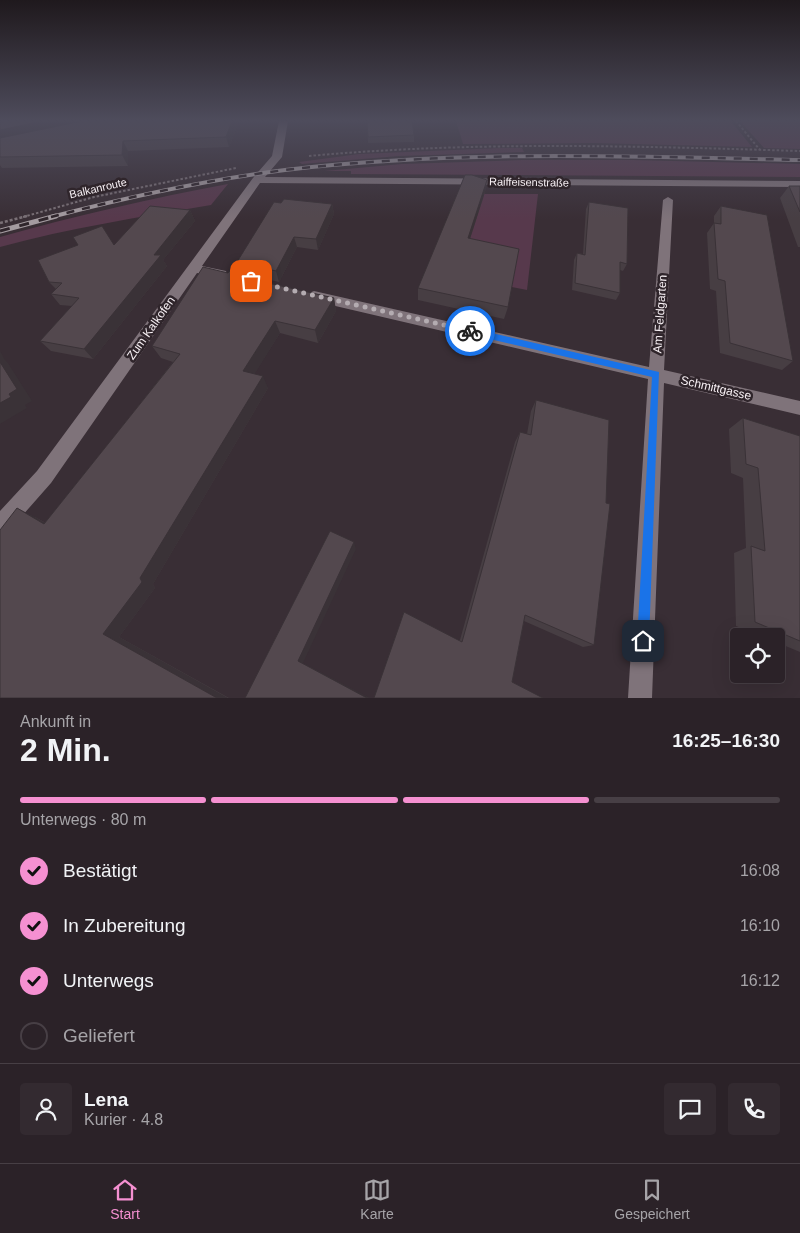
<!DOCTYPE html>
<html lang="de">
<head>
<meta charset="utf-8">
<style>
  body { margin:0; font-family:Arial,sans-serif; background:#332a30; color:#f1f3f6; height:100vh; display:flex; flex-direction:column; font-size:19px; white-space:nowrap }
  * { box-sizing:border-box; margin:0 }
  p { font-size:16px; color:#a6a4a8 }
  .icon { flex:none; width:28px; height:28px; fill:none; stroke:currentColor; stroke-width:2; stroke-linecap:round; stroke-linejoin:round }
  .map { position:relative; height:698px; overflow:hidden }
  .details { display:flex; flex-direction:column; background:#2b2228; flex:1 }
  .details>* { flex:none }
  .tools { position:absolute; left:730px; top:628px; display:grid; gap:10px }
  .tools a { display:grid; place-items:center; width:55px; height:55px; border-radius:5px; background:#2b2228; box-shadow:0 5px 20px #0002,0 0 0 1px #473f45; font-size:25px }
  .pin { position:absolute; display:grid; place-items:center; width:42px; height:42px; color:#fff; margin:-21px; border-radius:10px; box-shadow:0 2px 8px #0006 }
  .courier { position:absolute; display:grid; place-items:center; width:50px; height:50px; margin:-25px; border:4px solid #1a73e8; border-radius:50%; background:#fff; color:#222; box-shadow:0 1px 6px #0007 }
  .head em { font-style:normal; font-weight:700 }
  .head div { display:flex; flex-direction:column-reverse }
  .head { display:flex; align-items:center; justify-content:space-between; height:85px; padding:0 20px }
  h1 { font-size:32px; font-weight:700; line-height:38px }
  .bar { display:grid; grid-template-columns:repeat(4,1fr); gap:8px 5px; align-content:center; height:60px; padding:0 20px }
  .bar i { height:6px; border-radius:4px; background:#473f45 }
  .bar .on { background:#f590d1 }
  .bar p { grid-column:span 4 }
  .line { display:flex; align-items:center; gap:12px; padding:0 20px; border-top:1px solid #473f45 }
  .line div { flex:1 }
  .round { display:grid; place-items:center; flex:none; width:52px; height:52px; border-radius:5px; background:#332a30 }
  ol { padding:0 20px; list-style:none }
  li { display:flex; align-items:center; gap:15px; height:55px }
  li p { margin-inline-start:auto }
  li .icon { padding:5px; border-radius:50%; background:#f590d1; color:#111; stroke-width:4 }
  li:last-child { color:#a6a4a8 }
  li i { width:28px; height:28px; border:2px solid #473f45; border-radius:50% }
  .dock { display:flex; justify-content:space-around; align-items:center; height:70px; border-top:1px solid #473f45; background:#2b2228; font-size:14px; color:#a6a4a8 }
  .dock a { display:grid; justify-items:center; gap:2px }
  .dock .on { color:#f590d1 }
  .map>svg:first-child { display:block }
  .green { fill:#57394c }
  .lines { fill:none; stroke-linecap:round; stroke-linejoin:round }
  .path-far1 { stroke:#7a7076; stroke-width:2; stroke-dasharray:2.5 2; stroke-linecap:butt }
  .path { stroke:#7a7076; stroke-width:2.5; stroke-dasharray:3 2; stroke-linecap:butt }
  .minor { fill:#7f737a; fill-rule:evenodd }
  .rail-far1-casing { stroke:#a49ba0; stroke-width:4 }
  .rail-casing { stroke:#a49ba0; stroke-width:5 }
  .rail-far1 { stroke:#2f252b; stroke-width:2.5; stroke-dasharray:8; stroke-linecap:butt }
  .rail { stroke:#2f252b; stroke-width:3; stroke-dasharray:10; stroke-linecap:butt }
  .wall { fill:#473e43 }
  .shaded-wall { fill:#3a3237 }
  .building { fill:#53484e; stroke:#3a3237 }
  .route { fill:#1a73e8 }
  .done { stroke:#b4acb1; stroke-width:5; stroke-dasharray:0 9 }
  .labels { text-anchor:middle; stroke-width:5; stroke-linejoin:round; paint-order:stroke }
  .far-street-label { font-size:11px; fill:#f7f0f4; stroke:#2f252b }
  .street-label { font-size:12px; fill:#f7f0f4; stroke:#2f252b }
</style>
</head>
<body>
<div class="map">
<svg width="800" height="698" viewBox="0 0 800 698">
  <rect width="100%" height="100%" fill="#392e35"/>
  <path class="green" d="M456,121H731L752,147L594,143L463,144Z
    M740,121H800V149L764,148Z
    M500,148H522L524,152L399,156L302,164L299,162L359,154Z
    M522,160H633L800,164V177L351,174V171H324L402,164Z
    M228,184L211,205C140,217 70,228 0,247V237C75,216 151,198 228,184Z
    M484,194H538L527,290L458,276Z"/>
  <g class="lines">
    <path class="path-far1" d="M736,121L760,150
      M309,156C473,141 636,146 800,151
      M23,217L94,197L236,168"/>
    <path class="path" d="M0,223L27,216"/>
    <path class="minor" d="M279,121H288L282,157L265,177L800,181V187L260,183L202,266L226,271L227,274L226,277L221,278L197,273L51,483L7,533L0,536V511L37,471L253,178L272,156Z
      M668,197L673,200L664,370L800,401V415L664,383L652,698H628L648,379L314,301L309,299L307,296L309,293L314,291L649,367L663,200Z"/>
    <g class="rail-far1-casing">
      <path id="rail-far1" d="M51,217C128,197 206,180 285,170C456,150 629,156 800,160"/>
    </g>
    <g class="rail-casing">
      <path id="rail" d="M0,231L56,216"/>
    </g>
    <use href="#rail-far1" class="rail-far1"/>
    <use href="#rail" class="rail"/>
  </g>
  <path class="wall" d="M0,121H239L229,147L128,151V166L2,168L0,165Z
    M367,121L414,135V142L368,143Z
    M487,180L485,192L470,239L508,307L504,319L418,300V288Z
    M789,186H800V247H798L780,198Z
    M589,202L627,264L623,271L620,270V293L616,300L572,290L574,260L577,253L583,254L586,209Z
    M332,204L334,214L318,250L297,247L279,282L241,273L237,262Z
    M721,206L793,361L782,370L720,353L716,291L710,289L707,233L714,223V216Z
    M190,210L195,221L163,260L167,266L93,359L51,351L40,341L72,306L60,305L51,294L56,289L49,282L78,245H114Z
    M270,283L334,298L336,311L318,343L280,333L254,374L268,388L153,584L155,588L119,637L229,698H0L35,517L46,523L173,362L161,358L152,346Z
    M536,400L594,645L583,647L524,621L512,682L374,698L460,640L515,442L520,432L527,434L531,411Z
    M743,418L800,436V652L776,642V636H762L736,626L734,553L746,548L743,478L731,473L729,429Z"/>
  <path class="shaded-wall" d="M43,121H99L0,142V130Z
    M232,121H239L229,147L226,137Z
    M123,141L128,151V166L122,155Z
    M487,180L485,192L466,251L468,238Z
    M332,204L334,214L318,250L316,239Z
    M190,210L195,221L163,260L167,266L93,359L84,349L154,255Z
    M294,237L297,247L279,282L276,271Z
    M334,298L336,311L318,343L315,330Z
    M275,321L280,333L249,383L243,371Z
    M0,351L5,360L8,363L32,401L25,405L27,408L0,424V403L9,394L0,362Z
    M263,376L268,388L153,584L155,588L119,637L228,698H217L103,634L140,578Z
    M17,508L35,517L61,532L44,524Z
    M354,542L356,549L303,663L370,698H367L298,661Z"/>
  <path class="building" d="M0,121H43L0,130Z
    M82,121H232L226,137L123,141L122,155L0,157V138Z
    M367,121H412L414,135L368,137Z
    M465,175H472L487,180L468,238L519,249L508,307L418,288Z
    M789,186H800V212Z
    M284,199L332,204L316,239L294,237L276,271L237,262L274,202L281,203Z
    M589,202L628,208L627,264L620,262V293L575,283L577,253L585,255Z
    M150,206L190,210L154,255H161L84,349L40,341L79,298L51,294L62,283L49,282L38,260L78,245L73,237L102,226L114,245Z
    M721,206L767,215L793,361L730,343L725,281L718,279L714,223L721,224Z
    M203,267L228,273L229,271L269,280L268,283L334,298L315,330L275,321L243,371L263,376L140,578L142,582L103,634L217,698H0V530L17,508L44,524L180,354L152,346Z
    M0,362L17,389L9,394L11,397L0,403Z
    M536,400L609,420L606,503L610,504L594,645L525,615L512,682L543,698H374L404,612L462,642L520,432L531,435Z
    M743,418L800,436V641L755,622L751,546L765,551L758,468L746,464Z
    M330,531L354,542L298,661L367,698H245Z"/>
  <linearGradient id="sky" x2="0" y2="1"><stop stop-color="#1f191d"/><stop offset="0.55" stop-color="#4e4c5c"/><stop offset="1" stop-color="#4e4c5c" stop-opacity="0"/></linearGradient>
  <rect width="800" height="219" fill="url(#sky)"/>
  <path class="route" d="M470,328L659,372L649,641L648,645L643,647L639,645L637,641L652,377L468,334V329Z"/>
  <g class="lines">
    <path class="done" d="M251,281L470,331"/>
  </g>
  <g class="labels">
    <g class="far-street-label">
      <text transform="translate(529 182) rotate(1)" y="4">Raiffeisenstraße</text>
      <text transform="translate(98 188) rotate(-13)" y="4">Balkanroute</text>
    </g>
    <g class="street-label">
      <text transform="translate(660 314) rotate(-86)" y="4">Am Feldgarten</text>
      <text transform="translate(151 328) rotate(-55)" y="4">Zum Kalkofen</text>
      <text transform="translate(716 388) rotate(13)" y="4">Schmittgasse</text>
    </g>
  </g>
</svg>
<div class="tools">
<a><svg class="icon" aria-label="locate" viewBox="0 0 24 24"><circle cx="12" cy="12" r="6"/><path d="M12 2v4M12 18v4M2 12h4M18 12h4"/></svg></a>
</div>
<div class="pin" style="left:251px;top:281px;background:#ea580c"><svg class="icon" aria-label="bag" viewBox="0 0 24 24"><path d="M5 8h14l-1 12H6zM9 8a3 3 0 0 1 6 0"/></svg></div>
<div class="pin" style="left:643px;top:641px;background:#1f2937"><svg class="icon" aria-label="home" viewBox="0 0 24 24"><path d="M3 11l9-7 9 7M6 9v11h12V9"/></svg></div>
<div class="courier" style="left:470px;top:331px"><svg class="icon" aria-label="bike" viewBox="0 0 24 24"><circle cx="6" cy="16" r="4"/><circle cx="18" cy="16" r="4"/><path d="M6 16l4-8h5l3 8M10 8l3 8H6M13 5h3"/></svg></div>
</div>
<section class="details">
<div class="head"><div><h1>2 Min.</h1><p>Ankunft in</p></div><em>16:25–16:30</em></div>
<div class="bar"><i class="on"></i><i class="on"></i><i class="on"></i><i></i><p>Unterwegs · 80 m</p></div>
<ol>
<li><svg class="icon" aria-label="check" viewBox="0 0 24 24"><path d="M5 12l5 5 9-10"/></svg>Bestätigt<p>16:08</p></li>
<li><svg class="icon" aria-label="check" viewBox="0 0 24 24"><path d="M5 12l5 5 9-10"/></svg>In Zubereitung<p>16:10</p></li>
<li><svg class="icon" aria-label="check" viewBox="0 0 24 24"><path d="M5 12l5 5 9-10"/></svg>Unterwegs<p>16:12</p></li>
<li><i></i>Geliefert</li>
</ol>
<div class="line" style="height:90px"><a class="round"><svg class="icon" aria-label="person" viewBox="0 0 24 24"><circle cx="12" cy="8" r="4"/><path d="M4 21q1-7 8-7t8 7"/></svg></a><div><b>Lena</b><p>Kurier · 4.8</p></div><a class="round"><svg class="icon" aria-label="chat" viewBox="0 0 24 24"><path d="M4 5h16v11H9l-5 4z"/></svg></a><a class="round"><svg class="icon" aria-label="phone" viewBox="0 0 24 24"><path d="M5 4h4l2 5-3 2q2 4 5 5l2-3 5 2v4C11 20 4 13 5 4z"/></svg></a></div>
</section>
<nav class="dock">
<a class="on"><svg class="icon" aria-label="home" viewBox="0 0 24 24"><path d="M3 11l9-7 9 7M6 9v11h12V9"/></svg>Start</a>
<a><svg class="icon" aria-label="map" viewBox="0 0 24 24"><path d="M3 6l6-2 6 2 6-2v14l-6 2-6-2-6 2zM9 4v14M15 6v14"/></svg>Karte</a>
<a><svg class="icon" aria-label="saved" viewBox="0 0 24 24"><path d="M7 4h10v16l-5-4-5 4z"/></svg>Gespeichert</a>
</nav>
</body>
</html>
